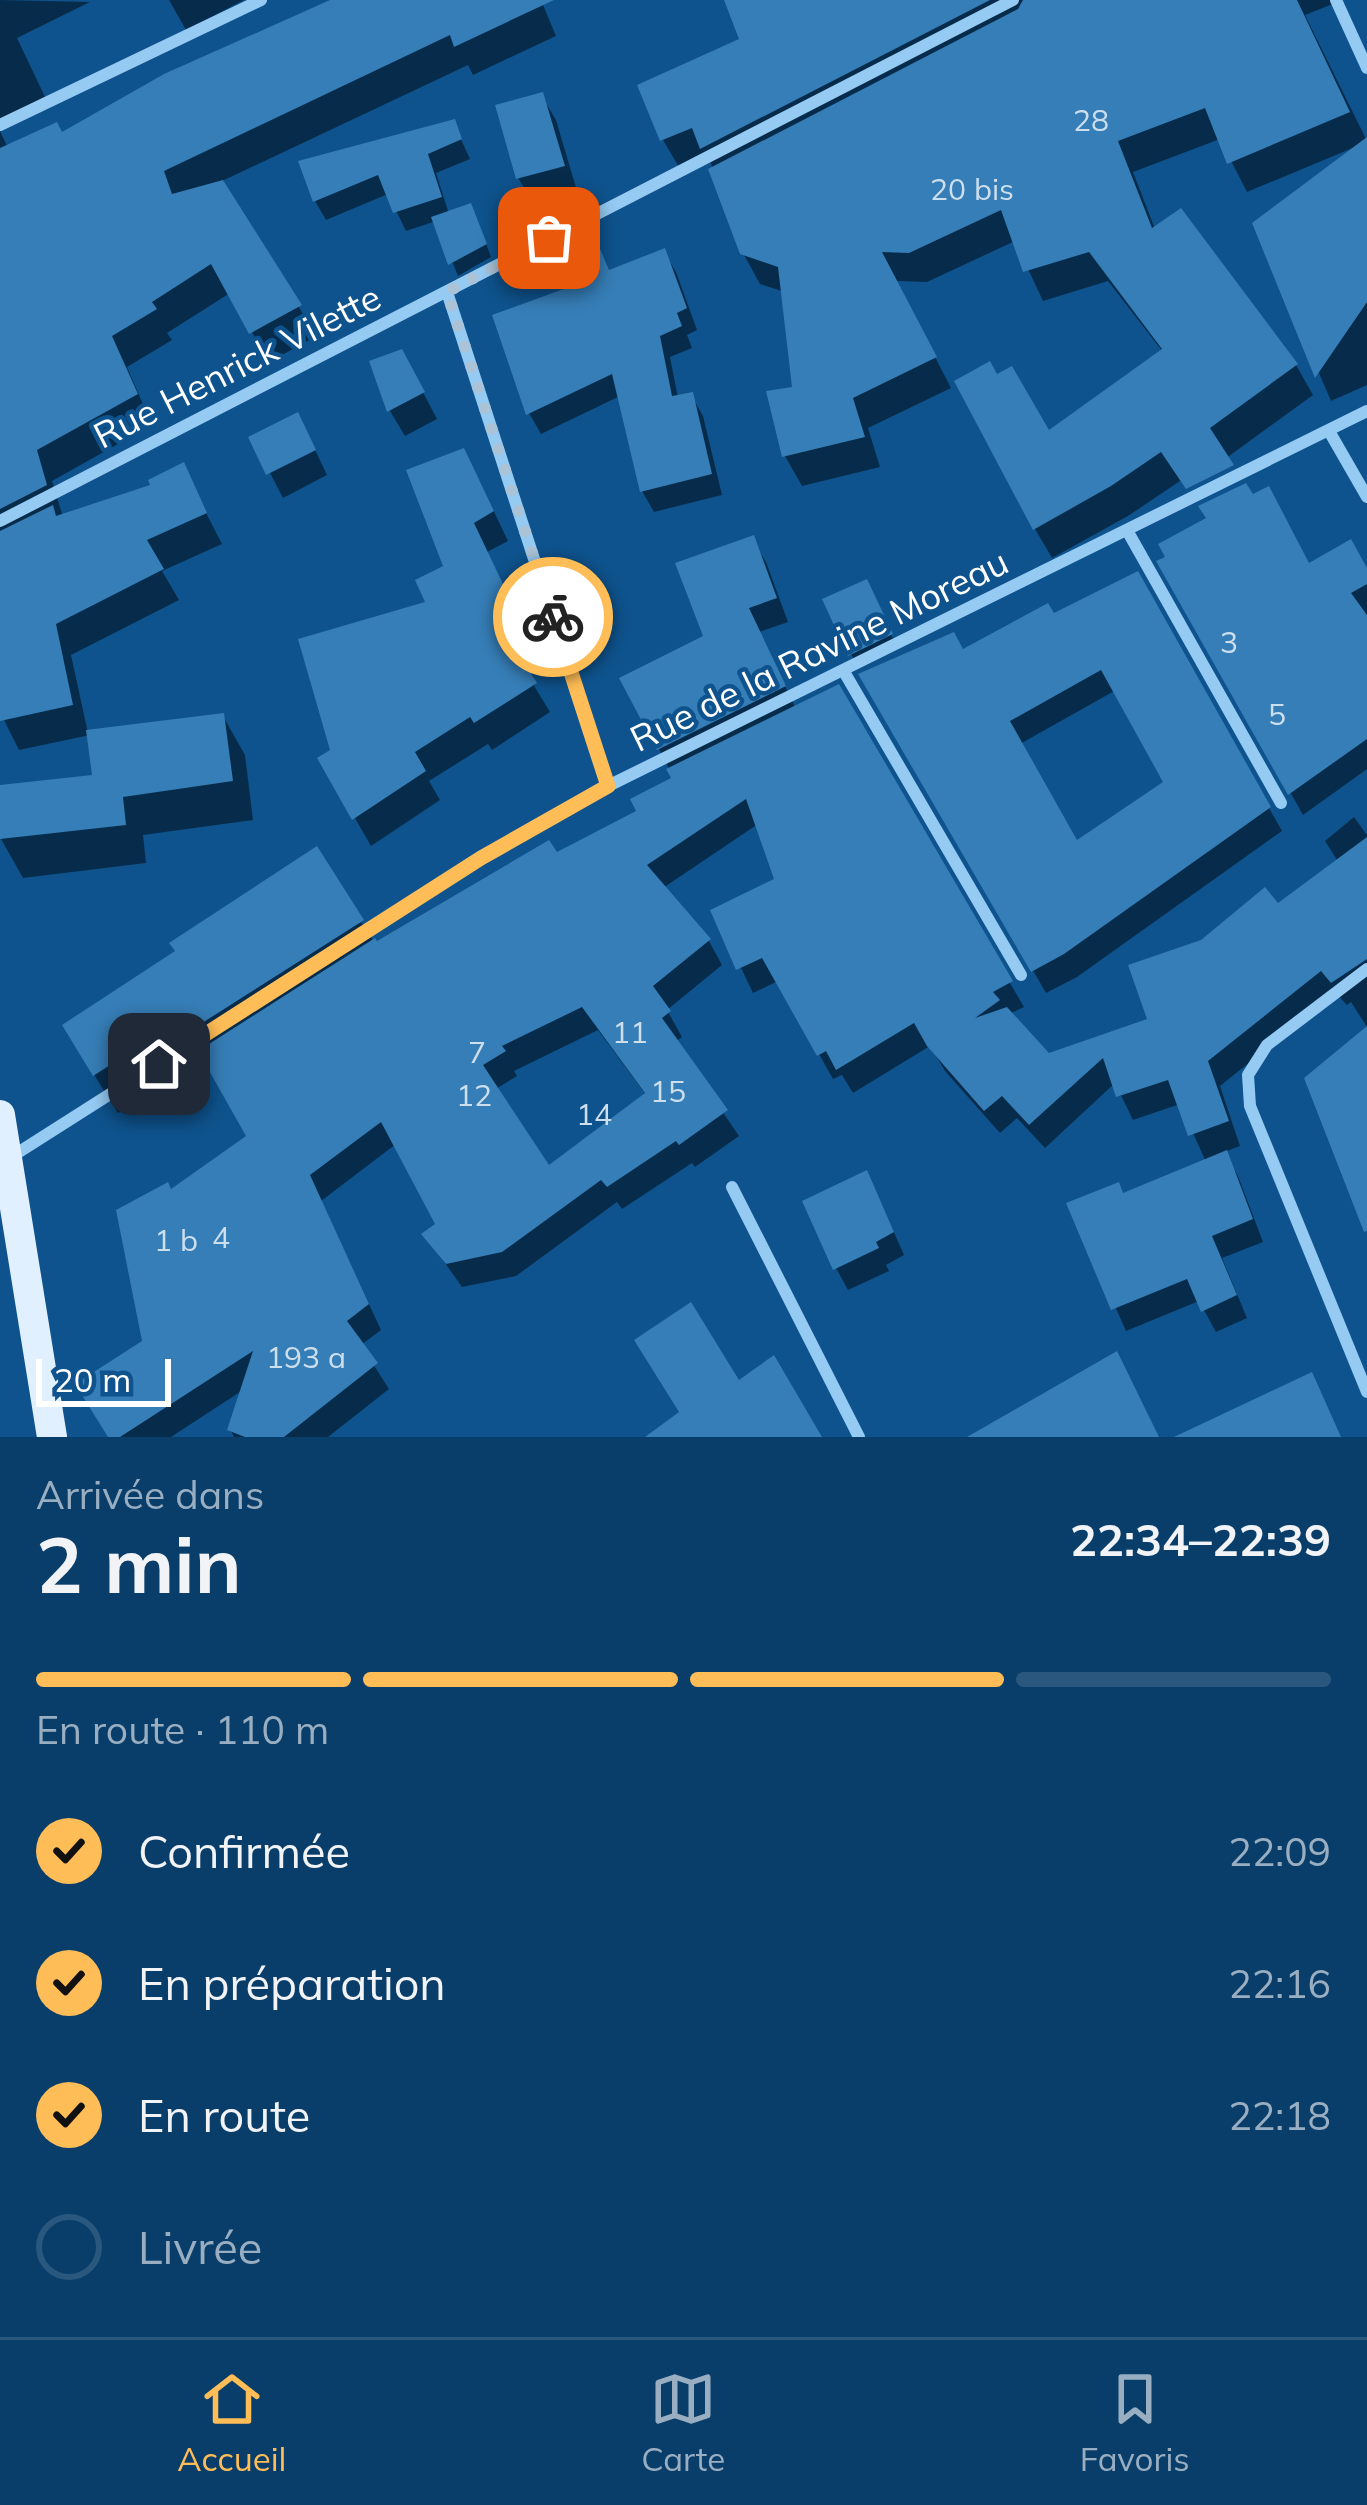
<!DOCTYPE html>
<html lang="fr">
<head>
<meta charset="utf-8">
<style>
  body { margin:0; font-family:Mulish,sans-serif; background:#134570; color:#f1f3f6; height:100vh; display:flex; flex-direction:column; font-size:45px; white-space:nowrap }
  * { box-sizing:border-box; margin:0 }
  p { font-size:39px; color:#99aec1 }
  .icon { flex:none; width:66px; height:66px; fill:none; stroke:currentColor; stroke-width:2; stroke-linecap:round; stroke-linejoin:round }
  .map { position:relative; height:1437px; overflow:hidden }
  .drawer { display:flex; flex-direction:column; background:#0a3e6a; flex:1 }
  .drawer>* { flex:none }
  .scale { position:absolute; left:36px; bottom:30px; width:135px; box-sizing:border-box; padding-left:12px; border:6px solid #fff; border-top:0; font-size:33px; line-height:42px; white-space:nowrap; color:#fff; -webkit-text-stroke:9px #0e538d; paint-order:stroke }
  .pin { position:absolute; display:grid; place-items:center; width:102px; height:102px; color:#fff; margin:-51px; border-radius:24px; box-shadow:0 6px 18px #0006 }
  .courier { position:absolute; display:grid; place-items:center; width:120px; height:120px; margin:-60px; border:9px solid #ffbd57; border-radius:50%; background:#fff; color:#222; box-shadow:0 3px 15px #0007 }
  .summary em { font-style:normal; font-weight:700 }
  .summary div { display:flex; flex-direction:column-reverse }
  .summary { display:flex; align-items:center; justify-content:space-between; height:204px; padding:0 36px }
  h1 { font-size:78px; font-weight:700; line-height:90px }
  .bar { display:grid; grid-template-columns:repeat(4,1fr); gap:18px 12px; align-content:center; height:144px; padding:0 36px }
  .bar i { height:15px; border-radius:9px; background:#2a577e }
  .bar .on { background:#ffbd57 }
  .bar p { grid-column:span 4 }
  ol { padding:0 36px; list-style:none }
  li { display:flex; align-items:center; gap:36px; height:132px }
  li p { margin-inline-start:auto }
  li .icon { padding:12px; border-radius:50%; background:#ffbd57; color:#111; stroke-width:4 }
  li:last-child { color:#99aec1 }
  li i { width:66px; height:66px; border:6px solid #2a577e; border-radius:50% }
  .dock { display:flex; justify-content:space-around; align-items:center; height:168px; border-top:3px solid #2a577e; background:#0a3e6a; font-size:33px; color:#99aec1 }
  .dock a { display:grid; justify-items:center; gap:6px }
  .dock .on { color:#ffbd57 }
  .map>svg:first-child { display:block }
  .shadow { fill:#0007; fill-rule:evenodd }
  .building { fill:#367eb7; fill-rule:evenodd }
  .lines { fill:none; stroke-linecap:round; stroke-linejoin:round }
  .street { stroke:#95caf3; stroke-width:12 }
  .primary { stroke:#e1f0ff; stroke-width:30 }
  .done { stroke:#abc3d7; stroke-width:12; stroke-dasharray:0 21.6 }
  .route { stroke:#ffbd57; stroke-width:15 }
  .labels { text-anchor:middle; stroke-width:9; stroke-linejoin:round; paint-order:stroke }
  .number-label { font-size:30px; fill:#cddfed }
  .street-label { font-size:36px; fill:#fff; stroke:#0e538d }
</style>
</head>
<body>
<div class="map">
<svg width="1367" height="1437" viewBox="0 0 1367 1437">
  <rect width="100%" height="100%" fill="#0e538d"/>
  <path class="shadow" d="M0,0L90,2L17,38L47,101L0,125Z
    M169,0H244L186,30Z
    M337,0H541L556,36L473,75L468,65L220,182L317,336L269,362L230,293L167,333L172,340L127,367L152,425L52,481L63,517L155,487L182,466L222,544L162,571L179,600L71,655L88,733L223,716L245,755L253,820L143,835L146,863L23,878L1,839L0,788L95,777L90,735L19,750L0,712V131L8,148L61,136Z
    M727,0H1343L1305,15L1367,141V385L1331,401L1255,224L1355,147L1247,192L1220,139L1133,172L1155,229L1296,365L1313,395L1225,459L1186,477L1128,516L1052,558L1035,529L1048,434L1163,352L1108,281L1043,301L1015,241L927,282L896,281L951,388L868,428L880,467L802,486L785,456L795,389L782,291L760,284L743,253L709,158L680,169L663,140L743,41Z
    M541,95L556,120L577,191L533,202L518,178Z
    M453,122L470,159L436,173L449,214L477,219L491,257L458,276L436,221L406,231L388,194L326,220L315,201Z
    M594,241L610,273L664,252L676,272L697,330L687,335L692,348L670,357L678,398L691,395L703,416L722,495L654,512L642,491L620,396L541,434L529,413Z
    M373,363L416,379L437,419L405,436L390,411Z
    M252,438L311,441L327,475L283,498Z
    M479,480L508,541L487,552L527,634L508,643L550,712L492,750L488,744L429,781L440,800L371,846L321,759L334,751L430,604Z
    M752,539L766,562L788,622L759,632L796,709L838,688L1024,1007L1009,1014L1048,1056L1150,1021L1203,943L1277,907L1337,860L1325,841L1354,817L1367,835V1027L1351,1002L1347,1005L1336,993L1220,1086L1240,1146L1224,1152L1238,1176L1263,1242L1222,1258L1247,1318L1216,1332L1199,1301L1126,1331L1070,1205L1124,1196L1206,1162L1180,1104L1133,1120L1115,1083L1045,1148L1017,1118L1000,1133L945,1071L930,1046L853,1093L842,1075L833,1079L778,981L753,993L714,911L778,881L758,824L663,888L709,941L722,965L667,1010L682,1037L675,1042L739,1136L695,1167L692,1163L622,1209L617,1202L516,1276L462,1287L425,1235L439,1225L396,1144L321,1201L381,1330L361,1345L389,1389L328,1437H234L230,1429L243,1390L171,1437H110L146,1342L170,1193L249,1137L205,1057L118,1113L88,1065L361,922L376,945L640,812L675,780L659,749ZM598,1030L647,1096L548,1169L496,1089L517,1076L514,1071Z
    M1161,562L1309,566L1367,573V769L1303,815Z
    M1137,575L1282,831L1077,977L1046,993L862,676L962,653L1053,617ZM1116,690L1167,783L1076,844L1020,744Z
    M872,595L897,647L858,666L851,654Z
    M878,1196L904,1255L886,1265L889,1271L848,1290L836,1268Z"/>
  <path class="building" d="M330,0H554L454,47L450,35L164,171L172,194L223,180L302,305L249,334L211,264L152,302L157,309L112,336L138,394L37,450L47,485L0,509V148L57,122L62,132L164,74Z
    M724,0H990L700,149L692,128L660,141L637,85L739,39Z
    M1023,0H1297L1350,112L1227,164L1205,108L1118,141L1152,228L1181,208L1298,364L1210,428L1234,465L1186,489L1161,452L1111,486L1033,530L954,381L990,361L997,374L1012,366L1049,430L1162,349L1089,252L1023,272L1001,210L909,253L882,252L937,357L853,398L865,437L782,457L766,391L792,387L778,267L740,254L708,169L1018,9Z
    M543,92L565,166L516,179L495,105Z
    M455,119L462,139L428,154L442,197L393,213L378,175L313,202L298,161Z
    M1367,137V302L1315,378L1252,223Z
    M471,203L487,244L448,265L431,217Z
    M595,237L609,270L665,248L687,308L677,313L682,326L660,336L672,396L693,392L712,474L640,492L612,374L526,415L492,315L572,286L558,255Z
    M402,349L425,392L387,412L369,361Z
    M298,412L316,450L266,475L248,437Z
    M464,448L494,511L474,523L513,605L493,615L537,683L474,723L470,717L415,752L426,771L352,820L317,758L330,750L298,639L425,602L415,580L443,566L406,470Z
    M184,462L207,513L147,540L164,569L56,624L73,705L0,721V531L53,505L56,516L150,485L148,480Z
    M1246,483L1253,494L1269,486L1309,563L1351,539L1367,568V584L1351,593L1367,615V739L1288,795L1156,561L1165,557L1158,544L1206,518L1198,506Z
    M754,535L777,598L749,608L786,686L657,750L619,678L703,636L675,563Z
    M1138,571L1271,807L1064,954L1031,972L858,674L954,632L963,649L1048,603L1054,613ZM1101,670L1163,782L1077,840L1010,721Z
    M867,579L893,634L848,656L822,599Z
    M839,684L1013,981L993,992L1000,1000L975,1018L1007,1007L1049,1053L1147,1019L1128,965L1201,940L1265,887L1278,903L1367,837V959L1331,983L1321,971L1208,1061L1229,1121L1188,1136L1168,1080L1116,1097L1103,1058L1029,1125L1002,1096L984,1111L927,1046L914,1023L836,1070L826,1051L817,1056L762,958L736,970L710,910L774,879L746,799L647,865L711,939L653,986L671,1011L662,1018L728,1110L679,1145L676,1141L607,1187L601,1180L502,1252L446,1264L421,1234L435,1224L381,1122L310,1175L369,1304L347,1321L378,1363L284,1437H245L227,1430L253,1351L120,1437H108L75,1384L142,1341L116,1210L168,1182L171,1189L246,1136L198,1051L375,938L377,941L549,840L557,852L636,811L630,799L671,778L666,769ZM582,1007L645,1093L549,1165L483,1065L506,1051L502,1046Z
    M224,713L233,781L123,797L126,825L0,839V785L92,775L86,730Z
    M317,846L364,920L188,1032L181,1020L93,1076L62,1025L175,951L169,943Z
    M1367,1026V1231L1364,1232L1304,1078Z
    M1227,1150L1253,1219L1212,1236L1237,1295L1201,1312L1187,1279L1111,1310L1066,1203L1119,1182L1123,1193Z
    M867,1170L894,1232L876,1242L879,1248L833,1270L802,1201Z
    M691,1302L739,1380L774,1355L822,1437H645L679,1412L634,1340Z
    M1117,1351L1159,1437H967Z
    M1312,1372L1341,1437H1174Z"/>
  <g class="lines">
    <path class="street" d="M1336,0L1367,68
      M0,125L261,0
      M447,292L608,786
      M1329,431L1367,497
      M0,521L1013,0
      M1128,532L1281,803
      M843,670L1021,975
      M1367,969L1267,1045L1248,1075L1250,1106L1367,1392
      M8,1159L481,858L608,786L1367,411
      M732,1187L859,1437"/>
    <path class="primary" d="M0,1115L52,1437"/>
  </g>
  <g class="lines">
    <path class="done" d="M549,238L447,292L553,617"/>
    <path class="route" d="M159,1064L481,858L608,786L553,617"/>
  </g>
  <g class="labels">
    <g class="number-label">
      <text x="1091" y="131">28</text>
      <text x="972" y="200">20 bis</text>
      <text x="1229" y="653">3</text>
      <text x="1277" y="725">5</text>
      <text x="630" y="1043">11</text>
      <text x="477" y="1063">7</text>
      <text x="668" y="1102">15</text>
      <text x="474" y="1106">12</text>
      <text x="594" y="1125">14</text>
      <text x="221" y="1248">4</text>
      <text x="176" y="1251">1 b</text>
      <text x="306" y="1368">193 a</text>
    </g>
    <g class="street-label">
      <text transform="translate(237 366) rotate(-27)" y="13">Rue Henrick Vilette</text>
      <text transform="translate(819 650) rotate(-26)" y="13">Rue de la Ravine Moreau</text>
    </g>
  </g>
</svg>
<div class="scale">20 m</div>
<div class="pin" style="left:549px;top:238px;background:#ea580c"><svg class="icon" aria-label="bag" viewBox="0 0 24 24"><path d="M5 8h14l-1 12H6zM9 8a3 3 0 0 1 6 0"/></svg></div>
<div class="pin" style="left:159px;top:1064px;background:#1f2937"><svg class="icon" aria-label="home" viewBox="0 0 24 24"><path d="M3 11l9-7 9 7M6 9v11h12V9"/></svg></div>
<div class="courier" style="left:553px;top:617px"><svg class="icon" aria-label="bike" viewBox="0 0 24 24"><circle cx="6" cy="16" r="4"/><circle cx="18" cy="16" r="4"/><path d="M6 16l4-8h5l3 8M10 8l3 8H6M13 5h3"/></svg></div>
</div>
<section class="drawer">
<div class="summary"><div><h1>2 min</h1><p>Arrivée dans</p></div><em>22:34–22:39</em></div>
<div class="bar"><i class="on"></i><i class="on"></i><i class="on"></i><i></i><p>En route · 110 m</p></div>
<ol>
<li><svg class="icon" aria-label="check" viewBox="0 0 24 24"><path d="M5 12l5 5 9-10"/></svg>Confirmée<p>22:09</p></li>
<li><svg class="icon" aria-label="check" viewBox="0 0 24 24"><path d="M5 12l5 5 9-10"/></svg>En préparation<p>22:16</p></li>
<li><svg class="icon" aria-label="check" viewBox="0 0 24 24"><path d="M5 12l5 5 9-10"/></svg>En route<p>22:18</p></li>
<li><i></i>Livrée</li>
</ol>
</section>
<nav class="dock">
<a class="on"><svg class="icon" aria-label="home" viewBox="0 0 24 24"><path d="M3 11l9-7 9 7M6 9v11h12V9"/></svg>Accueil</a>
<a><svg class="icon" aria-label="map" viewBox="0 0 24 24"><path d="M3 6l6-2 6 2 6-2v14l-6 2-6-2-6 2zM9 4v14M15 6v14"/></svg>Carte</a>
<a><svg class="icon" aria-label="saved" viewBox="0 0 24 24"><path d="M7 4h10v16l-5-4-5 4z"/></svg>Favoris</a>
</nav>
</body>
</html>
